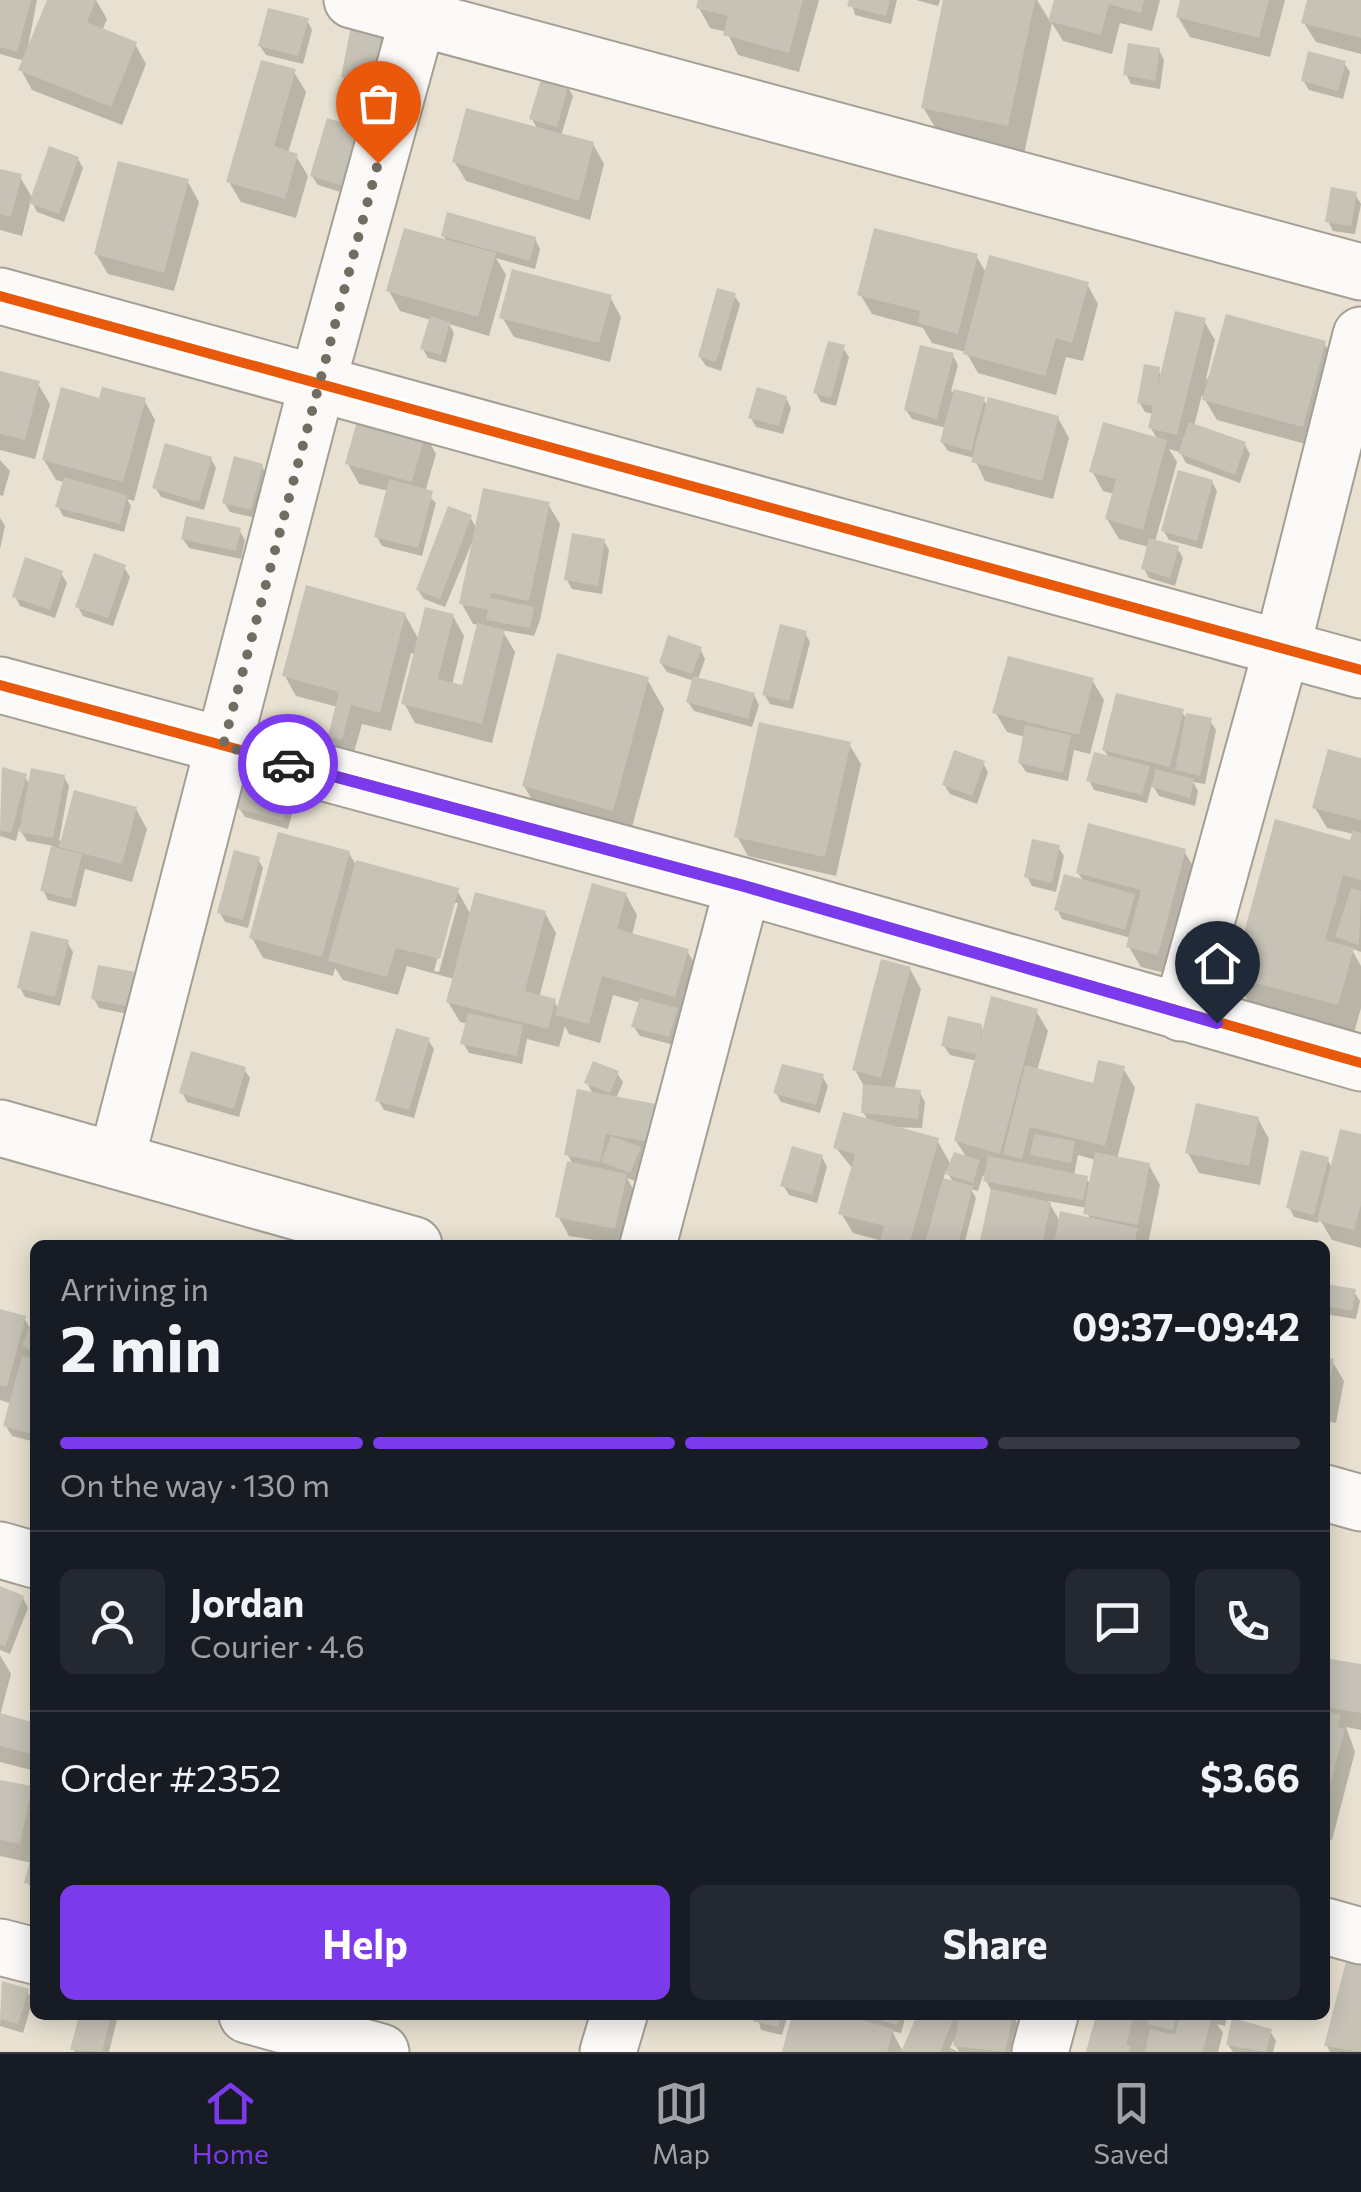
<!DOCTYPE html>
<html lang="en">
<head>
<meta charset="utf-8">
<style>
  body { margin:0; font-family:Commissioner,sans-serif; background:#242831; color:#f1f3f6; height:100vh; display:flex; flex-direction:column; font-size:38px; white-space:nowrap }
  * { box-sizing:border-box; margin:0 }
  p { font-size:32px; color:#9ea1a6 }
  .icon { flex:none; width:55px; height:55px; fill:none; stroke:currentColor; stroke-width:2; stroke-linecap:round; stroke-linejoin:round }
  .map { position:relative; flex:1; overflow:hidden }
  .panel { position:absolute; left:30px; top:1240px; width:1300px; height:780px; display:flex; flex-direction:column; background:#171b24; border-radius:15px; box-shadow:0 5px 25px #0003 }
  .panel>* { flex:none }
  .pin { position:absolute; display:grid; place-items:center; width:85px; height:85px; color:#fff; margin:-102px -42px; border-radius:50% 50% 50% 0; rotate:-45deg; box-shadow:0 0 10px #0007 }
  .pin .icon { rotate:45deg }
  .courier { position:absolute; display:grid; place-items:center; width:100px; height:100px; margin:-50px; border:8px solid #7c3aed; border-radius:50%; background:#fff; color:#222; box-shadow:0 2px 12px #0007 }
  .headline em { font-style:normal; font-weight:700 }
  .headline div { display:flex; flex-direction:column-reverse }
  .headline { display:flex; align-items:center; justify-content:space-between; height:170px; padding:0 30px }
  h1 { font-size:65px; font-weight:700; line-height:75px }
  .bar { display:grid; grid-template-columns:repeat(4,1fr); gap:15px 10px; align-content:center; height:120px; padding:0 30px }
  .bar i { height:12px; border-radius:8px; background:#363941 }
  .bar .active { background:#7c3aed }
  .bar p { grid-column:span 4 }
  .line { display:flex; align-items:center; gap:25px; padding:0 30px; border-top:2px solid #363941 }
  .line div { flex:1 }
  .round { display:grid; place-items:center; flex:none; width:105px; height:105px; border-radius:15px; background:#242831 }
  .button { display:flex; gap:20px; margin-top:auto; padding:20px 30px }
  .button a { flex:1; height:115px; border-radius:15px; background:#7c3aed; color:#fff; font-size:40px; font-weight:700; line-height:115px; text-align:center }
  .button a+a { background:#242831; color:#f1f3f6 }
  .tab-bar { display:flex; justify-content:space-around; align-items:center; height:140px; border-top:2px solid #363941; background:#171b24; font-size:28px; color:#9ea1a6 }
  .tab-bar a { display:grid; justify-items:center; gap:5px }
  .tab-bar .active { color:#7c3aed }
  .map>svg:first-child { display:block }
  .shadow { fill:#0003; fill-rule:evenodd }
  .building { fill:#c7c2b6 }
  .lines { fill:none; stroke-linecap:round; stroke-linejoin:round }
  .minor-casing { stroke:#a49f93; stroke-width:59 }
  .minor { stroke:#fcfaf8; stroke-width:55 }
  .cycleway-casing { stroke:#fff; stroke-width:16 }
  .cycleway { stroke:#e8590c; stroke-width:10 }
  .done { stroke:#726d61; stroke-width:10; stroke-dasharray:0 18 }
  .route { stroke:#7c3aed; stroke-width:12 }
</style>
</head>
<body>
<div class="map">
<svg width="1361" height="2052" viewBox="0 0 1361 2052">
  <rect width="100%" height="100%" fill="#e8e1d1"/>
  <path class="shadow" d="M0,0H37L26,57L49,0H96L107,19L102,31L135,44L146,64L122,125L32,90L21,70L25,61L0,54Z
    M701,0H819L799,72L738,55L727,32L710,28L699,8Z
    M851,0H897L891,24L855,15Z
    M916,0H940L938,6Z
    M946,0H1037L1051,23L1057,0H1160L1152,31L1120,23L1112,54L1063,41L1052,23L1024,154L940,136L923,107Z
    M1183,0H1285L1270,57L1190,37L1178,17Z
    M1310,0H1361V54L1316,42L1304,23Z
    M307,20L312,30L303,64L266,55L260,46Z
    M354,24L387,38L377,92L349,86L343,77Z
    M1159,50L1164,60L1160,89L1131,84L1126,74Z
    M1344,63L1350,72L1343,99L1309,90L1303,80Z
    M294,72L306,92L288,153L296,156L308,176L296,218L241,202L229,182Z
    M567,86L573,96L561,136L593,144L604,164L590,220L466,181L454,161L538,130L532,119Z
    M329,121L354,196L318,185L312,176Z
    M78,159L83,168L64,222L37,212L31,200L22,236L0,230V171L20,177L33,199Z
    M188,182L199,202L174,291L108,274L96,254Z
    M1355,194L1361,204L1355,234L1333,231L1328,221Z
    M443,235L535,239L540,249L535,269L496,258L506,275L489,336L449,324L454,333L446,363L428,358L423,349L431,320L400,311L389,291L447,242Z
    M976,256L987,274L1087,284L1098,304L1083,361L1066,357L1056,395L978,373L966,352L932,343L923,328L872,314L860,294Z
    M734,295L740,304L721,371L706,366L700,357Z
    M610,297L621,317L610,362L514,337L502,317Z
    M1204,321L1215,340L1206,379L1324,343L1336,363L1313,446L1217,420L1202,395L1194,426L1245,445L1250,454L1240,483L1186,463L1180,452L1169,449L1177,462L1155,542L1177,548L1183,558L1175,586L1149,578L1144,569L1149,547L1119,539L1107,519L1114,494L1103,491L1092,471L1158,440L1150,427L1154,414L1145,412L1139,402L1158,370L1162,377Z
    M843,348L849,357L836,406L821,402L816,393Z
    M953,356L958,365L951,391L983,399L988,407L1058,418L1069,438L1053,499L985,481L974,458L948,451L942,442L946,428L912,419L906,410Z
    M0,374L38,384L50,404L35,459L0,450Z
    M786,398L791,408L783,434L756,427L751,418Z
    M144,400L155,420L134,501L127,499L131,506L124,532L63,516L58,506L65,482L56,480L44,460L101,401Z
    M425,434L436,454L425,492L436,503L422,556L382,546L377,537L389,491L359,484L348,464Z
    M211,459L216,468L204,510L161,497L155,487Z
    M0,460L10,471L3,496L0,495Z
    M262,466L267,476L256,518L230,512L224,502Z
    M1212,482L1217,491L1202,549L1169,540L1163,530Z
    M548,504L560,524L540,620L534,636L502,630L515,652L492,743L415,723L404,703L416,654L411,653L391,731L362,724L352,759L342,756L330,736L338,707L296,696L285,676L405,615L419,640L453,616L464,636L452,685L464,688L479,625L473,624L462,604L476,533L445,607L424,599L418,590L470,517L477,529Z
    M0,518L5,526L0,549Z
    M239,530L245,540L241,559L189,548L183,539Z
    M604,541L609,550L602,594L572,589L567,580Z
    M124,567L130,577L113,626L83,616L78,607Z
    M61,573L67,583L55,618L20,606L15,596Z
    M805,633L810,642L793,709L770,704L764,694Z
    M700,649L705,659L698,679L754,695L759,705L752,727L694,711L688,702L694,681L667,672L661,663Z
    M647,679L664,709L629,838L541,815L524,786Z
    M1092,680L1104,700L1090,754L1074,750L1068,781L1026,772L1020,763L1025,737L1007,732L995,712Z
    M1182,712L1187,720L1210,721L1216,730L1205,784L1193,782L1198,791L1195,806L1159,796L1152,784L1147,803L1094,790L1089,780L1110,759L1104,750Z
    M849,744L861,764L836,876L748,856L737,836Z
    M1361,760V952L1351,948L1361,966V1008L1354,1033L1251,1006L1234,976L1352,843L1354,834L1327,828L1315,808Z
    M983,763L988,772L977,804L950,794L944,784Z
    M4,770L25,777L30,785L64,777L69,786L59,841L136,809L147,829L132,882L85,869L76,907L48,900L43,890L54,846L27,841L19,828L16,841L0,836Z
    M291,786L297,796L288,829L245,817L239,808Z
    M1058,847L1064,856L1056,892L1032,886L1027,876Z
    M1184,851L1196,871L1169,974L1141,967L1129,947L1131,938L1062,919L1057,909L1084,882L1078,873Z
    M349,853L357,867L457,890L471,915L545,913L556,933L539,998L554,1001L559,1010L626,895L637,915L632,935L687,951L699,971L686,1015L678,1013L682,1019L674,1045L640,1036L634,1027L641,1003L613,995L600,1043L569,1034L565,1026L559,1047L527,1039L522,1064L469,1053L463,1043L468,1024L460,1022L448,1002L454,979L407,966L398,995L343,980L335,968L333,976L263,958L252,938ZM452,903H458L439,972L434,971Z
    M258,859L263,868L248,928L225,922L220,913Z
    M67,942L73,952L60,1006L25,997L20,987Z
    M910,969L921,989L894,1090L920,1093L925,1102L922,1128L889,1127L937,1140L951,1165L967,1158L956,1141L977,1061L950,1055L944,1046L981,1027L984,1033L1036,1011L1048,1031L1037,1071L1094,1086L1123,1068L1135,1088L1117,1159L1149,1165L1160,1185L1148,1244L982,1245L991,1190L983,1175L978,1191L971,1189L976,1198L964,1245H929L926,1240L925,1245H881L882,1241L853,1233L841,1213L853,1169L836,1148L869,1122L863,1112L865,1088L855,1070ZM1078,1155L1096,1160L1091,1186L1086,1178L1074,1175ZM946,1170L954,1184L943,1181ZM1048,1201L1087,1208L1090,1221L1061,1223Z
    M134,974L140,984L133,1015L99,1008L94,999Z
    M428,1040L434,1049L414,1118L384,1110L378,1100Z
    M244,1069L250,1078L239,1117L187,1102L182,1092Z
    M617,1073L623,1082L616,1099L655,1107L666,1127L635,1181L627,1178L637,1196L626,1245L569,1236L558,1216L573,1164L567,1154L593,1094L587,1083Z
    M822,1076L828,1086L820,1113L781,1102L776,1093Z
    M1258,1119L1269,1139L1260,1185L1199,1173L1188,1153Z
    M1361,1137V1248L1332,1240L1319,1218L1318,1223L1294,1217L1289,1207L1327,1159L1333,1169Z
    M822,1157L827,1167L817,1203L789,1195L783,1185Z
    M1325,1287L1354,1292L1360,1301L1356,1319L1325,1314Z
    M0,1312L24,1318L31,1330L35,1319V1442L12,1436L6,1426L12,1404L0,1400Z
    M1325,1360L1332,1361L1344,1381L1336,1423L1325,1421Z
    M0,1589L23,1598L28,1608L10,1654L0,1650Z
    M0,1655L11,1674L0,1716L35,1725V1771L0,1762Z
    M1325,1660L1361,1667V1730L1346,1727L1355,1752L1332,1840L1325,1838Z
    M0,1782L30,1788L35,1797V1892L27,1882L32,1863L0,1856Z
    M1361,1965V2052H1330L1327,2046Z
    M3,1984L27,1991L33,2000L23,2033L0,2026Z
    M82,2015H114L117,2020L109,2052H74Z
    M757,2015H788L782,2035L761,2030Z
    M795,2015H838L861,2022L856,2015H906L901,2033L892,2031L903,2052H785Z
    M919,2015H1013L1017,2023L1011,2052H959L953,2041L950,2048L959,2052H904Z
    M1098,2015H1227L1225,2026L1217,2024L1223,2033L1218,2052H1089Z
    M1270,2031L1276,2041L1273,2052H1233L1228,2045Z"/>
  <path class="building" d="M0,0H31L17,52L0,47Z
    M47,0H96L87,22L137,42L111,107L18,70Z
    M698,0H803L789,53L723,35L728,16L696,8Z
    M849,0H890L886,16L847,6Z
    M943,0H1035L1008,126L921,108Z
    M1054,0H1144L1141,13L1109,4L1101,35L1048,21Z
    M1180,0H1269L1259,38L1176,17Z
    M1307,0H1361V38L1301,23Z
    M268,8L309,18L298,56L258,46Z
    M352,21L383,27L373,84L341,77Z
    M1128,43L1160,48L1155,81L1123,75Z
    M1308,51L1346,61L1338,91L1301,81Z
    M261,60L296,69L274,146L298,154L285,199L226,182Z
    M542,76L569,84L557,127L529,119Z
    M466,108L594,142L579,201L452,162Z
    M327,118L367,130L350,188L310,176Z
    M49,146L79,157L59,214L29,203Z
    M118,161L189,179L164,273L94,254Z
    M0,169L22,174L11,217L0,214Z
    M1331,187L1357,192L1351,226L1325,222Z
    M447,212L536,237L530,261L441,236Z
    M404,228L496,253L478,317L386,291Z
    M874,228L978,254L958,334L918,323L920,311L857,295Z
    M989,255L1089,282L1072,343L1056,338L1045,376L963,354Z
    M512,269L612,295L599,343L499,318Z
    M717,288L736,293L716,362L698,357Z
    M1175,311L1206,318L1177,435L1148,428L1153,406L1137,403L1144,364L1160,367L1157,389Z
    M1226,314L1326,341L1303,427L1202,400Z
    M430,316L450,322L441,355L420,349Z
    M828,341L845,345L831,398L813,393Z
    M920,345L954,353L937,419L904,410Z
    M0,371L40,381L25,440L0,434Z
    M61,387L99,398L102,387L146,398L123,482L42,460Z
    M757,387L787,396L779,426L748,418Z
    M954,389L985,397L971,451L940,442Z
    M988,397L1059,416L1042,481L971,462Z
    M359,414L426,432L412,482L345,464Z
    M1103,422L1167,440L1143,530L1105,519L1116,479L1089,472Z
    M1189,422L1246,442L1235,475L1178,453Z
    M165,443L212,457L199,502L152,488Z
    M234,456L263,464L251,510L222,503Z
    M1178,470L1213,480L1197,541L1161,531Z
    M64,477L127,495L120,524L55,507Z
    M389,479L433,491L418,548L374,537Z
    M483,488L550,502L529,601L491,593L490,598L534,607L530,628L486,620L488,610L459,604Z
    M448,506L472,515L440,599L416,590Z
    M186,516L241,528L236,551L181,539Z
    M572,533L605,539L598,586L564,580Z
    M1149,538L1179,546L1170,578L1141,569Z
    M94,553L126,565L108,618L75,607Z
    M25,557L63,571L50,610L12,597Z
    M306,585L406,613L380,713L351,705L342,740L328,736L339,692L282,676Z
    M425,607L454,614L438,679L462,685L477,623L505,630L482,724L401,704Z
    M780,624L807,631L789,701L762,695Z
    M668,635L702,647L692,674L659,663Z
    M557,653L649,677L613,811L522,786Z
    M1008,656L1094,678L1079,735L992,713Z
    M693,676L755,693L748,719L686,702Z
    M1116,693L1184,709L1170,767L1102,750Z
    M1186,713L1212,718L1200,776L1175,770Z
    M759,722L851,742L825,857L734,837Z
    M1025,725L1071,735L1063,773L1018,763Z
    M1328,749L1361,758V820L1312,808Z
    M954,750L985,761L972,796L942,785Z
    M1094,752L1150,766L1142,795L1086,781Z
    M2,767L27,774L11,833L0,830Z
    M31,768L65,775L53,838L19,832Z
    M1156,769L1194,779L1190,798L1151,787Z
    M247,772L293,784L283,821L236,808Z
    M74,790L137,807L122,864L59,847Z
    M1275,819L1350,840L1353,830L1361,833V880L1343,875L1325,940L1354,948L1338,1005L1232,977Z
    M1088,823L1186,849L1158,955L1126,947L1141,890L1076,873Z
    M278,832L350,851L322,957L249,938Z
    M1032,839L1060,845L1052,883L1024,877Z
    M51,846L82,854L71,899L40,891Z
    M234,850L260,857L243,920L217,913Z
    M356,860L459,888L440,959L396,948L387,977L328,961Z
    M1064,874L1135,894L1125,930L1054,910Z
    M592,883L627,893L617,929L689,949L675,997L602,976L589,1024L555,1015Z
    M1351,888L1361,891L1359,945L1335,937Z
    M475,892L546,911L525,991L556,999L548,1029L446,1002Z
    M31,931L69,940L55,997L17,988Z
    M881,959L911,967L881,1078L852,1070Z
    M98,965L136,972L129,1007L91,999Z
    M991,996L1038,1009L1000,1154L954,1141L976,1054L941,1046L948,1016L982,1024L980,1040Z
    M640,998L678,1008L669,1037L631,1027Z
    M468,1013L523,1025L517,1056L460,1044Z
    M396,1028L430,1038L409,1110L375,1101Z
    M191,1051L246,1067L234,1109L179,1093Z
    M1098,1060L1125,1066L1105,1146L1030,1127L1022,1159L1003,1154L1025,1065L1093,1083Z
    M593,1061L619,1071L610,1093L584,1083Z
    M782,1064L824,1074L816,1105L773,1093Z
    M863,1084L921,1090L918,1119L861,1113Z
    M577,1089L656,1104L649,1142L606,1134L600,1162L564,1155Z
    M1196,1103L1259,1117L1249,1166L1185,1153Z
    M843,1112L939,1138L909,1245H879L884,1226L838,1214L855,1154L833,1148Z
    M1340,1129L1361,1134V1205L1354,1230L1317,1221Z
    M1034,1134L1075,1141L1071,1163L1030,1155Z
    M611,1136L641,1147L630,1173L601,1162Z
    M792,1146L823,1155L812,1195L780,1186Z
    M1301,1150L1329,1157L1314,1215L1286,1208Z
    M954,1152L980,1160L973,1183L945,1174Z
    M1095,1152L1150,1163L1138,1225L1083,1214Z
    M988,1156L1088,1176L1083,1200L983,1181Z
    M567,1161L627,1174L615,1229L555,1217Z
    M943,1178L973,1186L958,1245L925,1243Z
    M991,1189L1051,1202L1042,1245H979Z
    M1060,1211L1138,1228L1134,1245H1054Z
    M1325,1284L1356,1289L1352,1311L1325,1306Z
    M0,1309L26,1316L7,1387L0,1385Z
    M35,1313V1352L22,1346Z
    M22,1356L35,1359L33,1434L3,1426Z
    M1325,1357L1334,1359L1327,1396H1325Z
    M0,1586L24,1596L5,1646L0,1644Z
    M1325,1658L1361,1664V1713L1325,1707Z
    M1325,1710L1341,1715L1338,1727L1345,1729L1326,1801Z
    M0,1713L35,1723L31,1754L0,1746Z
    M0,1780L32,1786L20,1844L0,1840Z
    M34,1846H35V1885L24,1883Z
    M1347,1958L1361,1962V2052L1324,2046Z
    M2,1981L29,1989L18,2024L0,2019Z
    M79,2015H111L102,2052L70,2050Z
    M755,2015H781L778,2027L753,2021Z
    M792,2015H845L893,2029L887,2052H782Z
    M863,2015H899L897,2025Z
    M917,2015H955L940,2052H901Z
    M960,2015H1013L1005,2052L953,2046Z
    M1096,2015H1134L1126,2045L1131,2046L1129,2052H1086Z
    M1149,2015H1176L1173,2030L1147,2024Z
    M1180,2015H1212L1203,2052H1145L1150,2029L1175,2035Z
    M1232,2018L1272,2029L1266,2052L1226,2045Z"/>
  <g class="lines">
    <g class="minor-casing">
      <path id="minor" d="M352,0L1361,272
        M0,296L1361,670
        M0,685L743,886L1361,1063
        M1181,1013L1282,648L1361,335
        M0,1128L414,1245
        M116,1161L318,381L423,0
        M648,1245L743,886
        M1325,1493L1361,1503
        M0,1550L35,1560
        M1325,1926L1361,1936
        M0,1947L35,1956
        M247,2015L381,2052
        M608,2052L619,2015
        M1040,2052L1050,2015"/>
    </g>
    <use href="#minor" class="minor"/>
    <g class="cycleway-casing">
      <path id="cycleway" d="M0,296L1361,670
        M0,685L743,886L1361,1063"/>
    </g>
    <use href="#cycleway" class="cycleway"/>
  </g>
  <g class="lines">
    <path class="done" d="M288,764L223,746L378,163"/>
    <path class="route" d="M288,764L744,886L1217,1023"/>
  </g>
</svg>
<div class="pin" style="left:378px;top:163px;background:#ea580c"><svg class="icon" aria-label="bag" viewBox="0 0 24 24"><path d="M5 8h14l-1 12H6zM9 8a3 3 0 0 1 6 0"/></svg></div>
<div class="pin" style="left:1217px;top:1023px;background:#1f2937"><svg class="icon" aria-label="home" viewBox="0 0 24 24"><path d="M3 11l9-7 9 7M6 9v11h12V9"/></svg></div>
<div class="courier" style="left:288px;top:764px"><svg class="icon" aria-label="car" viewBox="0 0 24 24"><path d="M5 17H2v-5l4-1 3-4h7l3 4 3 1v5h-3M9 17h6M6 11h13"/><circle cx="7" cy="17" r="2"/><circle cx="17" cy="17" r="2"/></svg></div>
<section class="panel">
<div class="headline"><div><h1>2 min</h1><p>Arriving in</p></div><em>09:37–09:42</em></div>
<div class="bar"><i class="active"></i><i class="active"></i><i class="active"></i><i></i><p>On the way · 130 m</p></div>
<div class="line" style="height:180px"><a class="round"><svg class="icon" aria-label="person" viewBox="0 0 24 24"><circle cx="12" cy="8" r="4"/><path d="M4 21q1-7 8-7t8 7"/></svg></a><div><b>Jordan</b><p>Courier · 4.6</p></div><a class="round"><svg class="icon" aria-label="chat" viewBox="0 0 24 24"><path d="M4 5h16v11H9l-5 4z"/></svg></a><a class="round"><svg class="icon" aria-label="phone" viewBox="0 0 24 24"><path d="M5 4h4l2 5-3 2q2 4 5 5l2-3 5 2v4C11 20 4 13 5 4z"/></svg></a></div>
<div class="line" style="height:130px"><div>Order #2352</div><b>$3.66</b></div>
<div class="button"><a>Help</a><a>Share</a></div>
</section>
</div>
<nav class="tab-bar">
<a class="active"><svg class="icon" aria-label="home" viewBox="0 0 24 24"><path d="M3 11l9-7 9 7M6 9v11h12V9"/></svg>Home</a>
<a><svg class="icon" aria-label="map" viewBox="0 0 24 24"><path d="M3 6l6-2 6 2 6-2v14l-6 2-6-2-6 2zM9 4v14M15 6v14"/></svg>Map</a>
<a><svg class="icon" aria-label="saved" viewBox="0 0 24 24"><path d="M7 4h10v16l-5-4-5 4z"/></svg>Saved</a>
</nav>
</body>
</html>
